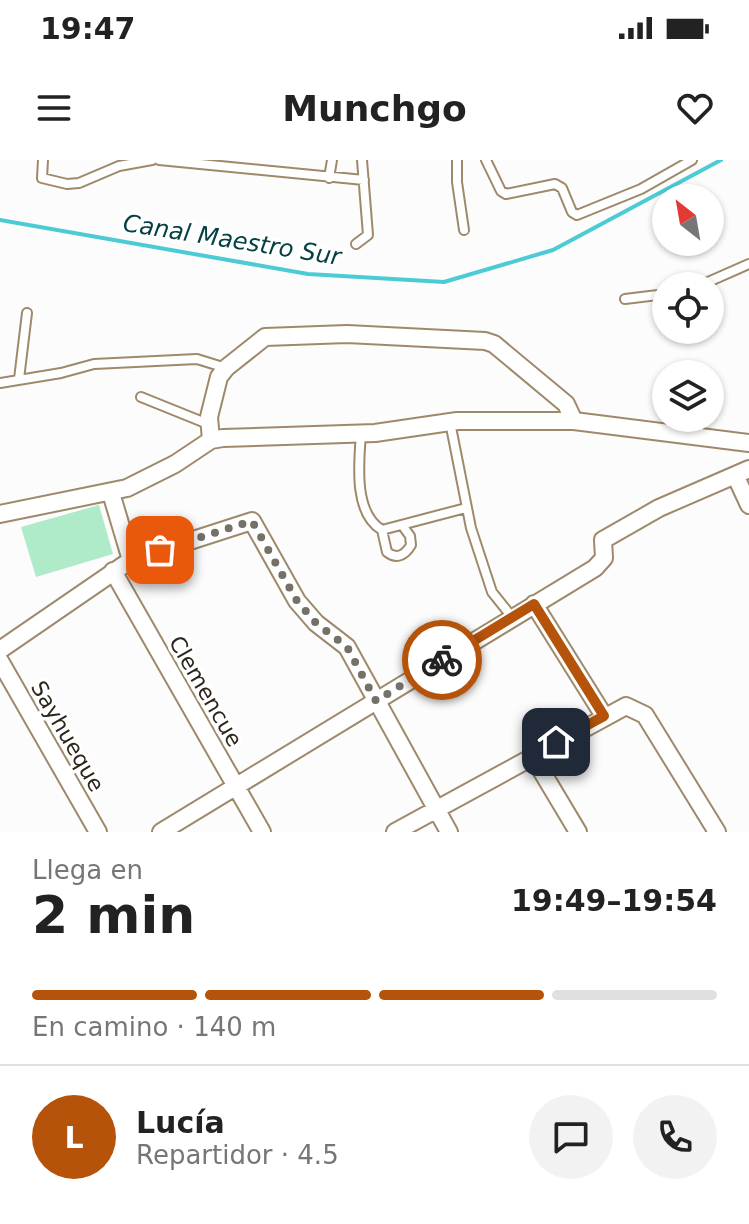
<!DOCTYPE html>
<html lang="es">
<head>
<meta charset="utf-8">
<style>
  body { margin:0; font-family:"DejaVu Sans",sans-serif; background:#f2f2f2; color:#222; height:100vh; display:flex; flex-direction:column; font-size:30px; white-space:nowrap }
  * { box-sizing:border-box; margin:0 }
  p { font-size:26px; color:#767676 }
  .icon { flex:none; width:44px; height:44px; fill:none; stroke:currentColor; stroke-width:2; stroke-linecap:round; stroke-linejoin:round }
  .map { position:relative; height:672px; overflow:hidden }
  .details { display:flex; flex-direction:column; background:#fff; flex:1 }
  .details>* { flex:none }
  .needle { width:52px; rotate:329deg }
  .fabs { position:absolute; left:652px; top:24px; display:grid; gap:16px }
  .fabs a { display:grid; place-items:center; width:72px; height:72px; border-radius:50%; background:#fff; box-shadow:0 2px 6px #0004; font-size:40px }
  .pin { position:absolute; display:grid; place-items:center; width:68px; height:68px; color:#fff; margin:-34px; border-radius:16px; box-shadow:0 4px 12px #0006 }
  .courier { position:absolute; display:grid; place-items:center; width:80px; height:80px; margin:-40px; border:6px solid #b45309; border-radius:50%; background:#fff; color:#222; box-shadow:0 2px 10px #0007 }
  .headline em { font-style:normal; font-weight:700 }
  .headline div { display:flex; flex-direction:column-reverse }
  .headline { display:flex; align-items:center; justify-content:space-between; height:136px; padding:0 32px }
  h1 { font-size:52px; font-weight:700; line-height:60px }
  .bar { display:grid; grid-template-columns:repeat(4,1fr); gap:12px 8px; align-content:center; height:96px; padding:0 32px }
  .bar i { height:10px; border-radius:6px; background:#e0e0e0 }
  .bar .active { background:#b45309 }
  .bar p { grid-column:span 4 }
  .line { display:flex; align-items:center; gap:20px; padding:0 32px; border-top:2px solid #e0e0e0 }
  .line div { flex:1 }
  .round { display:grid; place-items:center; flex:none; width:84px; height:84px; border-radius:42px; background:#f2f2f2 }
  .status { display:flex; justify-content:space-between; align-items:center; height:56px; padding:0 40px; background:#fff; direction:ltr }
  .status svg { height:22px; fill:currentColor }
  header { display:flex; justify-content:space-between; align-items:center; height:104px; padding:0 32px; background:#fff; font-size:36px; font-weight:700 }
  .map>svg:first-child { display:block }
  .green { fill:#afebc9 }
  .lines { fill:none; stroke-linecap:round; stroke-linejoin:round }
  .stream { stroke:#4ccbd5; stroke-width:4 }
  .service-casing { stroke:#9e8a6b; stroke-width:12 }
  .minor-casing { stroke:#9e8a6b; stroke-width:20 }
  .service { stroke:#fff; stroke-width:8 }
  .minor { stroke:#fff; stroke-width:16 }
  .done { stroke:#757068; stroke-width:8; stroke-dasharray:0 14.4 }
  .route { stroke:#b45309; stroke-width:10 }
  .labels { text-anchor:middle; stroke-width:7; stroke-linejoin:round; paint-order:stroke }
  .street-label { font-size:22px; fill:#2d2519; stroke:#fff }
  .water-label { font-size:24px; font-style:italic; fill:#044145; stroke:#fff }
</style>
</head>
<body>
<div class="status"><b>19:47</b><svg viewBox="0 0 49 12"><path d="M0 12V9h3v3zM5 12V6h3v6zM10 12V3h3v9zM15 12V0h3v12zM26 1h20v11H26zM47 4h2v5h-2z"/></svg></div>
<header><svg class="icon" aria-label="menu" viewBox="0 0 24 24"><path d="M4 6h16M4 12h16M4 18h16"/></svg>Munchgo<svg class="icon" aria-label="heart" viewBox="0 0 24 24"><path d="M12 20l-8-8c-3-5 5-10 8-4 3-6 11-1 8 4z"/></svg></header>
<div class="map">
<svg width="749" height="672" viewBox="0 0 749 672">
  <rect width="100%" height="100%" fill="#fbfcfb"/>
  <path class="green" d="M99,345L113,394L36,417L21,367Z"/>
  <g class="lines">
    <path class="stream" d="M0,60L308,114L444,122L553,90L721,0"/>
    <g class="service-casing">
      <path id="service" d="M43,0L42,18L67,24L79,23L119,6L152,0
        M159,0L364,20
        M457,0V22L464,70
        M486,0L501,31L506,34L555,24L562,28L572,52L577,55L641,29L692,0
        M329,18L332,0
        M356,84L368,75L362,0
        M699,126L749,104
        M625,139L666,134
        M19,219L27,153
        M0,223L61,213L94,204L197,199L226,208
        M141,237L208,264
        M450,262L471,368L492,432L512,457
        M361,273C359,302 353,353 382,370L466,348
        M382,370L387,392C397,400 405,395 411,385L410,376L402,365"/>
    </g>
    <g class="minor-casing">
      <path id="minor" d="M211,280L209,257L219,217L226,208L265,177L347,174L485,181L494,184L566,244L574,261
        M736,317L749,345
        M111,333L131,400
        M0,354L127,328L175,304L211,280L223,278L375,273L457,261H574L749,283
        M113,411L262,672
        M534,444L604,556
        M0,490L131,400L252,361L297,441L316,463L347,487L449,672
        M0,501L98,672
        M532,595L578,672
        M161,672L595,408L604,398L603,380L659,348L749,309
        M395,672L626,546L645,555L717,672"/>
    </g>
    <use href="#service" class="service"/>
    <use href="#minor" class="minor"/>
  </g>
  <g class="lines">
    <path class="done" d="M160,390L252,361L297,441L316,463L347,487L376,541L442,500"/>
    <path class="route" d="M442,500L534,444L604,556L556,582"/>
  </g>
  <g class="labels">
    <g class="street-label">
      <text transform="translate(206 531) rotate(60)" y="8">Clemencue</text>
      <text transform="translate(68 576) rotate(60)" y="8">Sayhueque</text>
    </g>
    <g class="water-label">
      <text transform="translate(232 80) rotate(9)" y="8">Canal Maestro Sur</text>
    </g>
  </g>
</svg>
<div class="fabs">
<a><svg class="needle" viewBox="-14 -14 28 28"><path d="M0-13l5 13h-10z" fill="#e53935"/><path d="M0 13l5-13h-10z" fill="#767676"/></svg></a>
<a><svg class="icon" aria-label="locate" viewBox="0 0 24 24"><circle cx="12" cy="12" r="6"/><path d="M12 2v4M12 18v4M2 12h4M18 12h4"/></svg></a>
<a><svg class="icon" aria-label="layers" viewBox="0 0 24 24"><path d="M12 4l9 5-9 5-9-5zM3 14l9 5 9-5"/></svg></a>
</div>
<div class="pin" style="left:160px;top:390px;background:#ea580c"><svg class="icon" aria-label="bag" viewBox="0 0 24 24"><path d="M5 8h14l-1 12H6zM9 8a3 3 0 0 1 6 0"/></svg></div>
<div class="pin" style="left:556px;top:582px;background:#1f2937"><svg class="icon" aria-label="home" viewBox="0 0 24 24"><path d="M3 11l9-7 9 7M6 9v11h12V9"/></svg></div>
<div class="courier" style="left:442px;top:500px"><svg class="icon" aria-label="bike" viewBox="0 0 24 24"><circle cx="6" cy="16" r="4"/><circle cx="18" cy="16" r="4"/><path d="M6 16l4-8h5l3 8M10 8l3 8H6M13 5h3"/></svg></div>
</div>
<section class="details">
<div class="headline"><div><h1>2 min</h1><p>Llega en</p></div><em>19:49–19:54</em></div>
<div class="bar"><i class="active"></i><i class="active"></i><i class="active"></i><i></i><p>En camino · 140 m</p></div>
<div class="line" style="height:144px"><b class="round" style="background:#b45309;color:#fff">L</b><div><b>Lucía</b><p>Repartidor · 4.5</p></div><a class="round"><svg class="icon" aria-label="chat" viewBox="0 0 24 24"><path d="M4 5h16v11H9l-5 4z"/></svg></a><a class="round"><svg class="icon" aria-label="phone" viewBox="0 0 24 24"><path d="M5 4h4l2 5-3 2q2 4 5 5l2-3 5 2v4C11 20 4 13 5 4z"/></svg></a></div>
</section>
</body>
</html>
